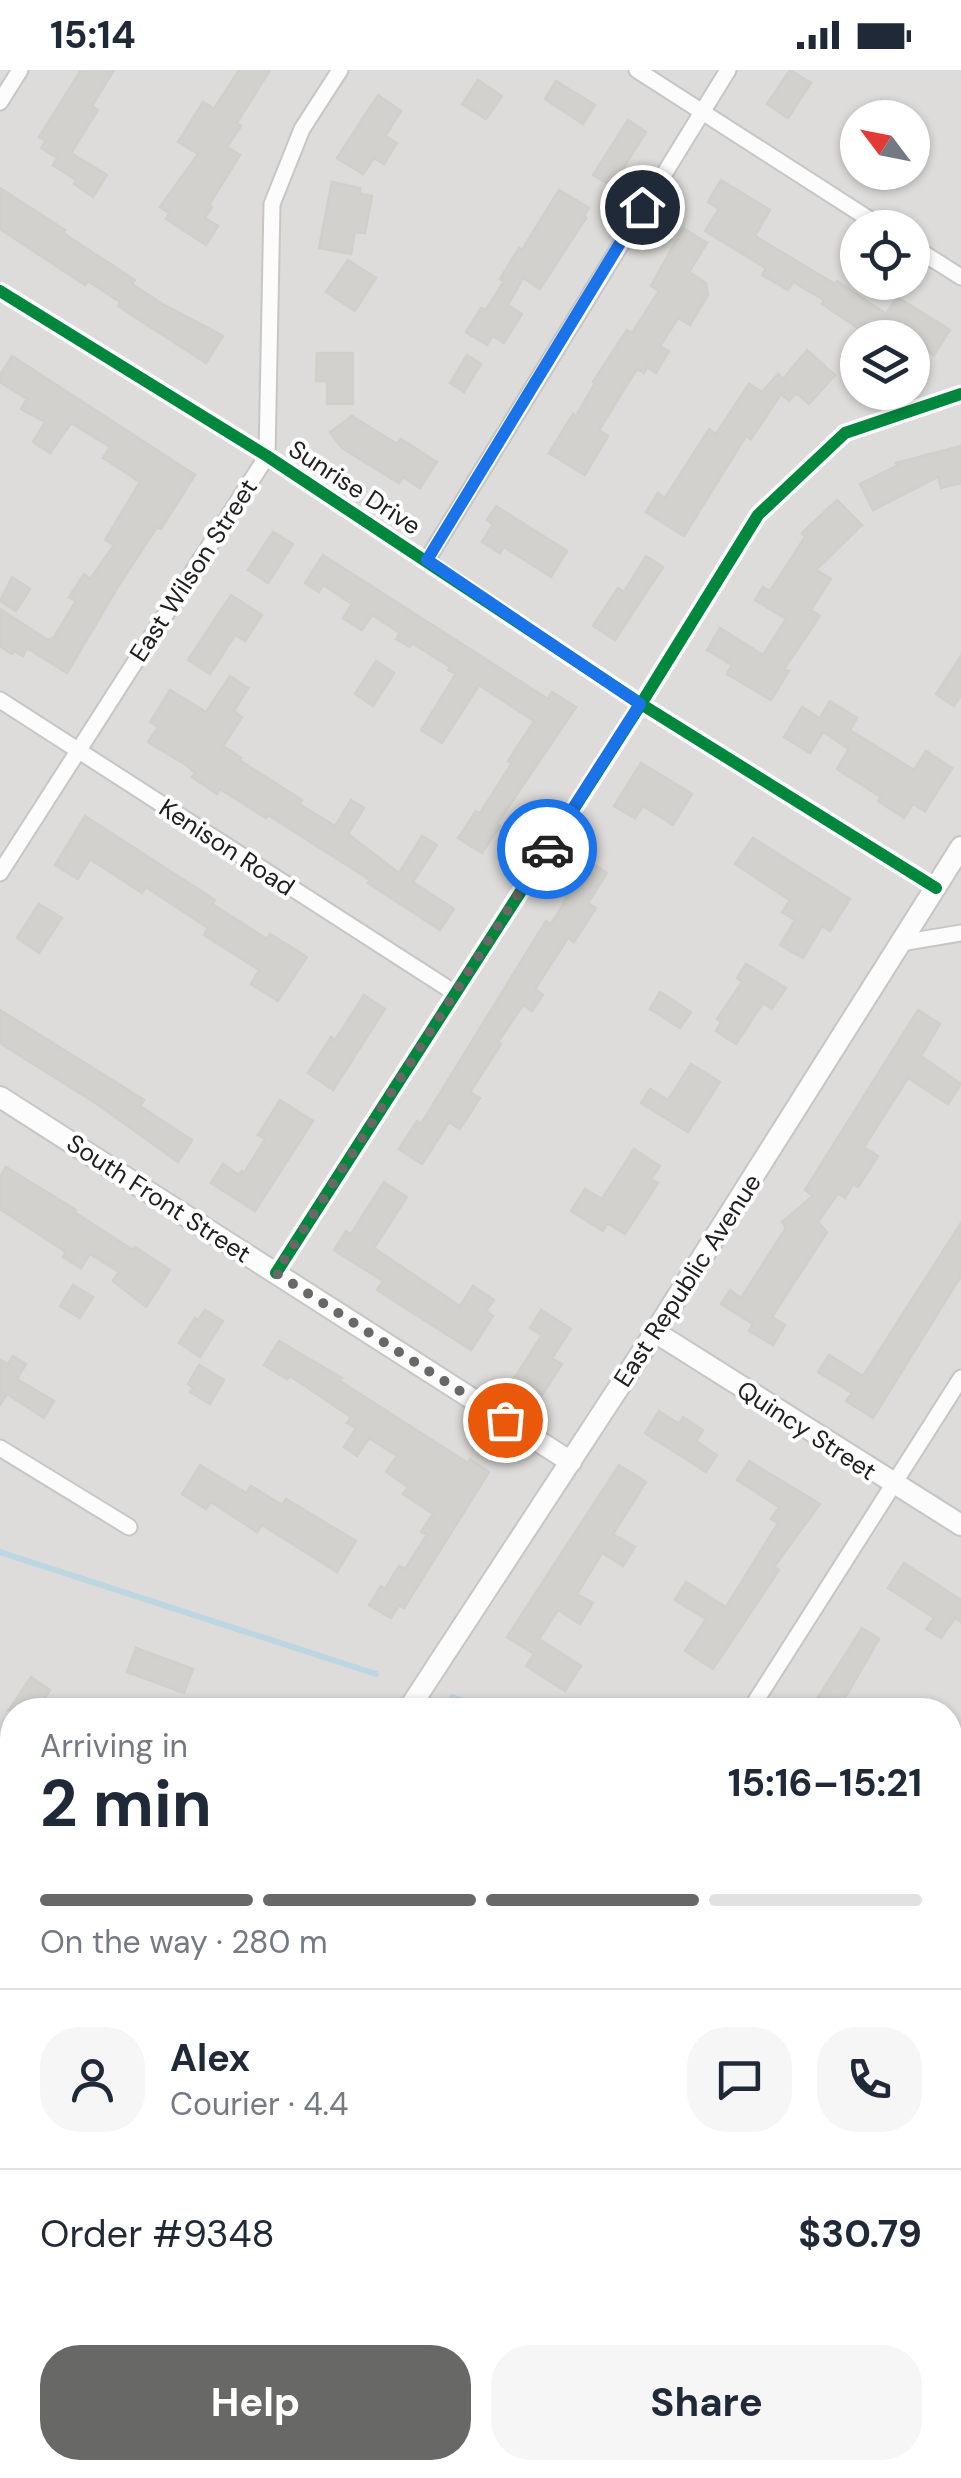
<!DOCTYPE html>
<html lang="en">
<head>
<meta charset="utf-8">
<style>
  body { margin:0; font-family:"DM Sans",sans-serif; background:#f6f6f7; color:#1f2937; height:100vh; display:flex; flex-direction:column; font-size:38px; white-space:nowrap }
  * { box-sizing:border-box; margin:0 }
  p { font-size:32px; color:#747a83 }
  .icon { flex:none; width:55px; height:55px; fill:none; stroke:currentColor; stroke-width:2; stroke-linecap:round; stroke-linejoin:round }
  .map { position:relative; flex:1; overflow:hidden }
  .side { position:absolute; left:0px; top:1628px; width:962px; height:782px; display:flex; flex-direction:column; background:#fff; border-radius:40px 40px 0 0; box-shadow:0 2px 8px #0004 }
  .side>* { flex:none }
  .needle { width:65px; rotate:302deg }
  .fabs { position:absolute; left:840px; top:30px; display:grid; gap:20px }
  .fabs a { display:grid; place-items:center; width:90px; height:90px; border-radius:50%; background:#fff; box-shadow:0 2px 8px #0004; font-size:50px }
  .pin { position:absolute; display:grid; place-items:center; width:85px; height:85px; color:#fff; margin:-42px; border:5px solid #fff; border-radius:50%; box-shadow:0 2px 10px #0007 }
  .courier { position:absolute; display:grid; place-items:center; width:100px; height:100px; margin:-50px; border:8px solid #1a73e8; border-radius:50%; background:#fff; color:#222; box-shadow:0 2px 12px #0007 }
  .headline em { font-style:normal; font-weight:700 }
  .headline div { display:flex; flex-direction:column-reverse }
  .headline { display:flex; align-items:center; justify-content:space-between; height:170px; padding:0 40px }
  h1 { font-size:65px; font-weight:700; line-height:75px }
  .bar { display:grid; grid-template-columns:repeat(4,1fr); gap:15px 10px; align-content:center; height:120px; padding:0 40px }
  .bar i { height:12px; border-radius:8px; background:#e0e1e3 }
  .bar .selected { background:#686866 }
  .bar p { grid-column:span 4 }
  .line { display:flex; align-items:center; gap:25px; padding:0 40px; border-top:2px solid #e0e1e3 }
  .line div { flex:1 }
  .round { display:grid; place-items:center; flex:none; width:105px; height:105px; border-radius:40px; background:#f6f6f7 }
  .button { display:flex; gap:20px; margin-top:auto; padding:20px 40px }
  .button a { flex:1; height:115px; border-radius:40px; background:#686866; color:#fff; font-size:40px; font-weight:700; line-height:115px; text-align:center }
  .button a+a { background:#f6f6f7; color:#1f2937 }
  .status { display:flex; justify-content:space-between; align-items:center; height:70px; padding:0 50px; background:#fff; direction:ltr }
  .status svg { height:28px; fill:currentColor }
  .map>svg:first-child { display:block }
  .residential { fill:#dddcda; fill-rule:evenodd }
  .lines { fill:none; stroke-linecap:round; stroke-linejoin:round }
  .stream { stroke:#bcd6e2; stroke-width:6 }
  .building { fill:#d2d1ce; stroke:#d1cfca; stroke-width:2.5 }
  .minor-casing { stroke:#c7c6c5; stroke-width:19 }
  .tertiary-casing { stroke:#c7c6c5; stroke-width:24 }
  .minor { stroke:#fcfcfc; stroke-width:15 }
  .tertiary { stroke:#fcfcfc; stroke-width:20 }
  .rail { stroke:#cbcbca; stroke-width:6; stroke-dasharray:20 20; stroke-linecap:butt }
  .cycleway-casing { stroke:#fff; stroke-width:19 }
  .cycleway { stroke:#00873e; stroke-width:12 }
  .done { stroke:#686866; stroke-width:10; stroke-dasharray:0 18 }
  .route { stroke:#1a73e8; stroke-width:12 }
  .labels { text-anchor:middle; stroke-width:8; stroke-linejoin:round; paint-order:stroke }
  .street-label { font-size:25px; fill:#202020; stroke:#fff }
</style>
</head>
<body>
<div class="status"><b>15:14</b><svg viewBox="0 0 49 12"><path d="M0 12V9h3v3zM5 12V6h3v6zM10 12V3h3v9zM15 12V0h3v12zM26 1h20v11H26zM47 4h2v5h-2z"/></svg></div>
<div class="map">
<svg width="961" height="2408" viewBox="0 0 961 2408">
  <rect width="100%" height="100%" fill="#eeede9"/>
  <path class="residential" d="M0,0H961V2408H511L494,2398H950V1640H12V2097L0,2089ZM858,48H912V102H858ZM858,158H912V212H858ZM858,268H912V322H858Z
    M0,2158L12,2166V2398H369L385,2408H0Z"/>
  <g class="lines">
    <path class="stream" d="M0,1482L376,1604
      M452,1627L488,1640
      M950,1784L961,1787"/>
  </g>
  <path class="building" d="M81,0H114L92,36L98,40L71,83L107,105L93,127L74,114L76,110L53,95L57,88L41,78L46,71L39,67Z
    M239,0H270L237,53L241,56L227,77L240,85L209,135L212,137L205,148L218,156L206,175L166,149L169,143L160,137L198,84L178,72L203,32L214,39Z
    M790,0L811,13L788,48L767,34Z
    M478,10L502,26L486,49L462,34Z
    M556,11L595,35L583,54L545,29Z
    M378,25L401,41L385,66L397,73L384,94L374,88L363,104L337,88Z
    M628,50L646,62L612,116L593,105Z
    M721,110L770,140L755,166L835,214L837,211L886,244L897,227L950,260L934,285L912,271V268H873L822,234L824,230L793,212L788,220L762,205L766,198L705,161L719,139L708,132Z
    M332,112L360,118V124L372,126L365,163L355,162L351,184L319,178Z
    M0,118L65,160L63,163L135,210L132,214L161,233L223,266L206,293L118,236L120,232L88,211L85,215L0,159Z
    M559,120L589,138L584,146L586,148L540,219L523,208L508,235L522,244L504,273L493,266L487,275L466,262L481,238L486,240L504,211L500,209L519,178L522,180Z
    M683,158L707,173L689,202L706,213L708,225L690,255L678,248L660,276L669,281L656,303L647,297L644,303L637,299L599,360L608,366L585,405L549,383L573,344L576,346L595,313L593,312L627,260L632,263L659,221L651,216Z
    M348,190L376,208L355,241L326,222Z
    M807,280L835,305L809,334L796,323L789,331L781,324L751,369L746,366L684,466L646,442L658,423L665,428L709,359L716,364L749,314L762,322L778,304L783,309Z
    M317,283H353V334H327V311H316Z
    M467,285L481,294L464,322L450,313Z
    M12,286L195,405L161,459L157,457L119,515L67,603L27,578L23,586L14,581L12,584L0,576V539L48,570L54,567L76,531L69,527L84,504L90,509L114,475L105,470L140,412L103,388L110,377L71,353L50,383L33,372L45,352L21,339L27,329L0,312V305Z
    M352,346L397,374L401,369L437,392L420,418L403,407L399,413L342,378L330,362Z
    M961,376V413L941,418L938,407L873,440L860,414L898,395L896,393Z
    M837,430L862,455L816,500L831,509L811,540L820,546L784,599L789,601L771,630L727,604L732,595L707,580L720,558L763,585L786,549L755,530L763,517L770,521L805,467L802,463Z
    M496,436L567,481L551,507L504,477L500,483L482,472L493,454L487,450Z
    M273,462L293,474L268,513L248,500Z
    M323,485L548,629L552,622L576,637L497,754L500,756L482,783L458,768L476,741L480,743L512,693L508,691L534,651L479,615L442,673L421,660L456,604L448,600L450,597L412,573L410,577L396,569L400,563L372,545L362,560L343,548L352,534L323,515L319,522L305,513Z
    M646,486L663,497L615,570L593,556L618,518L624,522Z
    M12,507L30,519L16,541L0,531Z
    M231,525L262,545L245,571L235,565L210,604L188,590Z
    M961,586V625L954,636L936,624Z
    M376,591L394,603L373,636L355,624Z
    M230,606L248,618L234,641L242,647L223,676L241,688L239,690L302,730L299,734L335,756L351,730L364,738L348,764L399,803L422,766L437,775L413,812L454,839L440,860L368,813L370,810L268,745L266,748L220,719L217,724L192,707L195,703L186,695L148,672L158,657L150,652L170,620L206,642Z
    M830,631L857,648L850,660L914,700L926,681L952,698L925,741L913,734L904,748L878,731L881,727L837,699L849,679L823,662L810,683L784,667L802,637L820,648Z
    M641,693L692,724L673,755L643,736L635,748L614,736Z
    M85,746L215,830L212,834L267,869L270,864L307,887L278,931L251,914L259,900L204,865L208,858L146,817L142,823L90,789L78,809L55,795Z
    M753,768L850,829L830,861L822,856L803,888L780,875L795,850L782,842L790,830L735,794Z
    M585,789L607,803L588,833L596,838L574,872L568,868L535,919L543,925L532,941L523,935L498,972L501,974L470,1022L480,1028L460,1059L449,1052L422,1094L399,1079L417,1051L421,1054L546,851L551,854L567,828L562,825Z
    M39,834L62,848L39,883L17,868Z
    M746,894L786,918L772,939L763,933L736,974L716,961L721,952L717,949L742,912L737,908Z
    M660,922L691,942L680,958L650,939Z
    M364,925L385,939L333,1020L308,1003L331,967L335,970Z
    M0,940L144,1030L140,1036L192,1070L178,1092L97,1034L0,973Z
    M918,940L940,954L921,986L961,1014L948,1034L908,1008L864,1077L878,1086L858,1117L853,1114L845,1128L838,1123L818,1152L827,1162L772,1247L785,1255L773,1275L749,1261L753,1254L721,1234L730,1220L741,1228L786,1158L782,1152L813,1126L805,1120Z
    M691,994L720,1012L688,1062L641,1033L650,1019L668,1030Z
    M280,1030L313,1051L255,1141L211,1113L223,1094L239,1105L242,1101L244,1103L265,1069L258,1065Z
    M634,1079L660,1096L651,1109L658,1113L625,1164L607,1153L603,1161L571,1141L585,1119L602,1129Z
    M6,1097L76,1140L74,1142L133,1180L135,1177L170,1200L146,1237L113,1211L119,1202L90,1184L81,1198L63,1187L66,1182L0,1139V1107Z
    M384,1112L407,1127L374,1178L460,1236L473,1216L494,1230L486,1241L493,1246L471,1280L377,1220L383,1211L334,1180L346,1161L351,1164Z
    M961,1153V1206L873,1348L846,1331L852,1323L818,1302L829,1285L863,1306Z
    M73,1215L93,1227L80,1248L60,1236Z
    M205,1240L223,1251L200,1287L179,1273L195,1248L198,1250Z
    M541,1240L571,1259L552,1288L562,1294L539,1330L512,1312L542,1265L530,1258Z
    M279,1271L342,1308L340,1311L468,1393L470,1389L489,1402L404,1538L399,1535L391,1548L369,1535L381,1516L385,1519L399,1496L405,1499L427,1465L421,1462L433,1444L403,1424L408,1417L386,1402L397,1386L369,1368L357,1386L344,1377L356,1358L347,1353L351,1347L290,1306L287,1309L264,1295Z
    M13,1286L26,1294L17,1309L54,1331L44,1348L7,1324L0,1335V1290L8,1294Z
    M199,1295L224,1310L210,1334L190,1322L193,1318L188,1314Z
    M659,1341L679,1354L683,1347L703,1360L696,1371L717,1385L706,1402L645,1363Z
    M749,1391L820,1434L774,1497L779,1500L713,1599L685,1581L706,1549L675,1530L686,1512L726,1537L778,1453L771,1449L779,1437L737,1410Z
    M200,1395L246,1423L251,1416L282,1435L286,1429L356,1471L337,1502L262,1455L257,1462L211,1432L206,1439L182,1424Z
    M619,1395L646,1412L613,1464L635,1477L623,1496L602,1483L577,1524L593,1533L580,1554L558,1540L539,1569L581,1596L565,1621L526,1596L534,1584L507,1567Z
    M904,1493L961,1530V1552L955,1548L941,1568L926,1559L934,1548L888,1518Z
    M862,1558L879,1569L845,1628L836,1640H810Z
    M136,1578L193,1599L184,1623L127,1602Z
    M31,1607L50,1620L37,1640H9Z"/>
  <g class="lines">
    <g class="minor-casing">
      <path id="minor" d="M637,0L883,158
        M0,32L20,0
        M912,176L961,207
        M0,221L267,386L641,634L936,818
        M427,490L728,0
        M0,630L455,923
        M0,803L267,386L272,134L302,59L340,0
        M901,873L961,863
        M276,1203L641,634L758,445L845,363L961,324
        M0,1378L129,1457
        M750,1640L961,1308
        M0,1740L12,1748
        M950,1877L961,1859
        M950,2070L961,2077
        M0,2083L12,2091
        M0,2161L12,2169
        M375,2398L392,2408
        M495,2398L511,2408
        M266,2408L273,2398
        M616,2408L623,2398"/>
    </g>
    <g class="tertiary-casing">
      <path id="tertiary" d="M0,1027L571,1392
        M655,1262L961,1455
        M408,1640L655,1262L961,777
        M0,2274L12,2254"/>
    </g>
    <use href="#minor" class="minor"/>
    <use href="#tertiary" class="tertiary"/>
    <path class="rail" d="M0,2123L12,2130
      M433,2398L450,2408"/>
    <g class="cycleway-casing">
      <path id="cycleway" d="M0,221L267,386L641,634L936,818
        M276,1203L641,634L758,445L845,363L961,324"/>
    </g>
    <use href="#cycleway" class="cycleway"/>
  </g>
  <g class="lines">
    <path class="done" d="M505,1350L276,1203L547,779"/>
    <path class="route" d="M547,779L640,634L427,490L642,137"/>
  </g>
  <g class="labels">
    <g class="street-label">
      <text transform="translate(355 417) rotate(33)" y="9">Sunrise Drive</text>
      <text transform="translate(193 500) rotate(-57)" y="9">East Wilson Street</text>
      <text transform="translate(227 777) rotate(33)" y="9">Kenison Road</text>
      <text transform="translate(159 1128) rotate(33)" y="9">South Front Street</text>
      <text transform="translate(687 1210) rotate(-57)" y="9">East Republic Avenue</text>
      <text transform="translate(807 1360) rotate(33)" y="9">Quincy Street</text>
    </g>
  </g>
</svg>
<div class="fabs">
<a><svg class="needle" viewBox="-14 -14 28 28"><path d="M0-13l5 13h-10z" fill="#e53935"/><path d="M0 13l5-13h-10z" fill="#747a83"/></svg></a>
<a><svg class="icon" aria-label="locate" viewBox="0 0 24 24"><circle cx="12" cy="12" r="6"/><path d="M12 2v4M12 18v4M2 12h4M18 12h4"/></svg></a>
<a><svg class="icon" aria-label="layers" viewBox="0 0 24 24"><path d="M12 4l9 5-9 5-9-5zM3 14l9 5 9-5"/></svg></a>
</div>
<div class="pin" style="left:505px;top:1350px;background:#ea580c"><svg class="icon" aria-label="bag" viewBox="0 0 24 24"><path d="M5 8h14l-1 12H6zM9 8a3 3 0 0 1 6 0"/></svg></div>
<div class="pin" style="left:642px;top:137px;background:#1f2937"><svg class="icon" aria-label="home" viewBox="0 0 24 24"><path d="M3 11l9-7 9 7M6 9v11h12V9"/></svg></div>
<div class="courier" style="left:547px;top:779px"><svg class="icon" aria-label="car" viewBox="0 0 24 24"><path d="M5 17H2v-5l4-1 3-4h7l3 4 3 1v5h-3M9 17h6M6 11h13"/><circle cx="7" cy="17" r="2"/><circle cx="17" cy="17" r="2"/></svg></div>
<section class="side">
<div class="headline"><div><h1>2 min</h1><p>Arriving in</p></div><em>15:16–15:21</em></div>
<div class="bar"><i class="selected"></i><i class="selected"></i><i class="selected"></i><i></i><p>On the way · 280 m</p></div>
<div class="line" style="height:180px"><a class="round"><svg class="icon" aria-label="person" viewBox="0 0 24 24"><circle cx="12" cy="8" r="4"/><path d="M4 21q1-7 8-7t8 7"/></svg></a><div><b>Alex</b><p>Courier · 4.4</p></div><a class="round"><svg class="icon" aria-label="chat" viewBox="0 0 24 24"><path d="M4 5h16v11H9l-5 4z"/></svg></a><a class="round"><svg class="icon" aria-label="phone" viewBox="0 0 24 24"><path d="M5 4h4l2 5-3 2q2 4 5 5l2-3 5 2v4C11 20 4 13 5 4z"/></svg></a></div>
<div class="line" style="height:130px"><div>Order #9348</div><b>$30.79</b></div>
<div class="button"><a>Help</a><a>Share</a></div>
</section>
</div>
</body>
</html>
